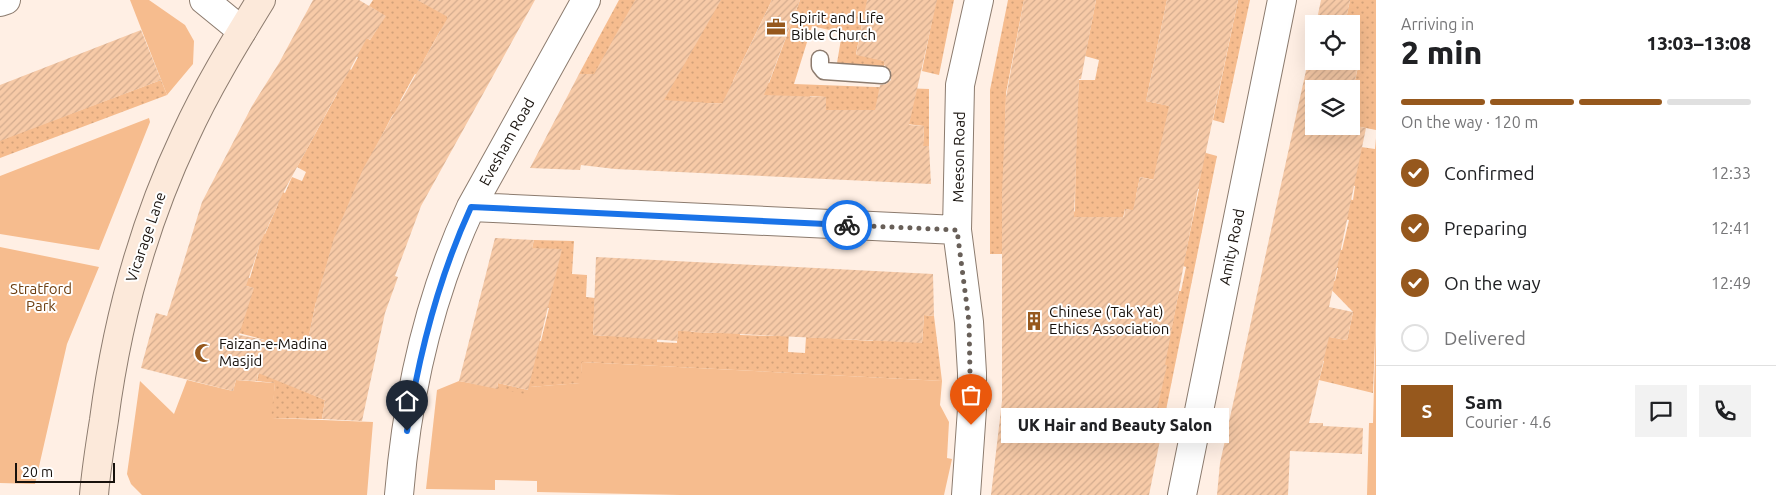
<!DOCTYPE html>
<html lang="en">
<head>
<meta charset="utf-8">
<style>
  body { margin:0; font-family:Ubuntu,sans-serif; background:#f2f2f2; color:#202124; height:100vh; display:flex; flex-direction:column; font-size:19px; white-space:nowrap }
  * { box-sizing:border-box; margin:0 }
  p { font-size:16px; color:#757577 }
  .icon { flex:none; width:28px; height:28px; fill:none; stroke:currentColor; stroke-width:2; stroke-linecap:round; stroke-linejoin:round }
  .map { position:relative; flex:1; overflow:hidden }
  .drawer { display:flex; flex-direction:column; background:#fff; width:400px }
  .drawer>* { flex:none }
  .fabs { position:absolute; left:1305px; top:15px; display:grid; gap:10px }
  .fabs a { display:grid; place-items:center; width:55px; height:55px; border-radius:0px; background:#fff; box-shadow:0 5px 20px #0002; font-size:25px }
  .scale { position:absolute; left:15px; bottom:12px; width:100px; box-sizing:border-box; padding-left:5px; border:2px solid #17110c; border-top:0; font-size:14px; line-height:18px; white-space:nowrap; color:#17110c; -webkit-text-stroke:4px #fff; paint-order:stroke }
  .pin { position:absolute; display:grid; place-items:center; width:42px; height:42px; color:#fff; margin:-51px -21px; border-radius:50% 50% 50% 0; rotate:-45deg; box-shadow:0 0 5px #0007 }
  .pin .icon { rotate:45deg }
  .courier { position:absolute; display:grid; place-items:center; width:50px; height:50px; margin:-25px; border:4px solid #1a73e8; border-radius:50%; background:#fff; color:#222; box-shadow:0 1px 6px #0007 }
  .bubble { position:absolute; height:35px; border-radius:0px; background:#fff; box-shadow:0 5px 20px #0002; font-size:16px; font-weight:800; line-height:35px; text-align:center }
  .head em { font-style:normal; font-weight:800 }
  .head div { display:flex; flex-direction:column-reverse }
  .head { display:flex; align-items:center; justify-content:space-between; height:85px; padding:0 25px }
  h1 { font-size:32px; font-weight:800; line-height:38px }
  .bar { display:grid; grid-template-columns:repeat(4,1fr); gap:8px 5px; align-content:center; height:60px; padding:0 25px }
  .bar i { height:6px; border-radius:4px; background:#e0e0e0 }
  .bar .current { background:#96581d }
  .bar p { grid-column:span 4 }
  .line { display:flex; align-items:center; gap:12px; padding:0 25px; border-top:1px solid #e0e0e0 }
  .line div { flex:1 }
  .round { display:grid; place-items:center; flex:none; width:52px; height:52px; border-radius:0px; background:#f2f2f2 }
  ol { padding:0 25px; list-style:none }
  li { display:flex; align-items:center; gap:15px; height:55px }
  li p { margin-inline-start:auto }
  li .icon { padding:5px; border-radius:50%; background:#96581d; color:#fff; stroke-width:4 }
  li:last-child { color:#757577 }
  li i { width:28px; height:28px; border:2px solid #e0e0e0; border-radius:50% }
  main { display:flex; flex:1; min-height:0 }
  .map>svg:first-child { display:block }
  .green { fill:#f6bc8e }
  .garden { fill:url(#garden-dots) }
  .building { fill:url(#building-hatch) }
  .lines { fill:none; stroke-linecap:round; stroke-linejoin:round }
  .service-casing { stroke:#8c7b6e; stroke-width:19 }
  .minor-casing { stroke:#8c7b6e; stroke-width:30 }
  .secondary-casing { stroke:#8c7b6e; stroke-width:30 }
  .service { stroke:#fff; stroke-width:16 }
  .minor { stroke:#fff; stroke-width:28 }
  .secondary { stroke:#fce9da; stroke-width:28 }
  .done { stroke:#685f58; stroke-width:5; stroke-dasharray:0 9 }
  .route { stroke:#1a73e8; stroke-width:6 }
  .labels { text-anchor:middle; stroke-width:4; stroke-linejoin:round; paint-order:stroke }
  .poi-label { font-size:15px; fill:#17110c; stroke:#fff; text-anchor:start }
  .street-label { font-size:15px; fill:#17110c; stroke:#fff }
  .park-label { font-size:15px; fill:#6f4012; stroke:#fff }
</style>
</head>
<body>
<main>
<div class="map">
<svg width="1376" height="495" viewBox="0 0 1376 495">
  <defs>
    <pattern id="garden-dots" width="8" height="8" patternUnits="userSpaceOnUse" patternTransform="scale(1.25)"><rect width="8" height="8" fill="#f6bc8e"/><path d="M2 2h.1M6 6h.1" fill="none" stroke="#d2a179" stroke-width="1.8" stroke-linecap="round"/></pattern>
    <pattern id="building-hatch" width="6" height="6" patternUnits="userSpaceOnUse" patternTransform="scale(1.25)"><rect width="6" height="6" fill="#f7caa7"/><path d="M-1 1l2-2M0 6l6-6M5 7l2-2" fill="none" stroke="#d3ac8f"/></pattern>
  </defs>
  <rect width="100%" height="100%" fill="#ffefe4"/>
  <path class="green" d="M130,0H149L185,25L194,41L193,64L167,95Z
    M149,118L150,122L99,250L0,234V176Z
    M0,247L99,267L67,344L35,484L0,483Z
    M1376,316V495H1367L1369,423H1373Z
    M582,362L942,381L940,405L949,422L947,458L952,459L944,495H680L537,492V481L495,480V490L426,489L437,390L459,381L530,394V387L580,383Z
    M187,380L233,391L236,380L275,383L272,418L373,422L367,495H142L131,484L127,474L140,381L174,414Z"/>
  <path class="garden" d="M373,0H456L447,17L473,32L440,31L424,60L450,74L442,88L415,74L400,101L403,103L392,116L377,145L330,254L321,285L345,314L316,302L309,336L338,348L297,388L325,400L322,419L271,418L275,383L257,381L265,340L231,331L253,288L237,283L221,269L250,278L259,247L231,238L237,224L265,234L278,204L257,181L285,193L292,177L302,181L306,172L297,167L337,94L312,82L349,68L351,70L358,57L332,44L333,16L370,40L385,16L369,6Z
    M619,0H772L733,81L769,83L800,0H867L892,24L863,19L856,54L885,61L883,71L837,63L842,33L812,26L794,84L929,89V146H923L924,126L906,124L882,112L842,110L841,142L834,110H826V97L810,96L809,108L662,101L590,74H579Z
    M936,0H954L939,75L922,71Z
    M1008,0H1024L1006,93L1003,254H990V90Z
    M1096,0H1167L1146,101L1175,107L1206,153L1217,156L1165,415L1154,414L1166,365H1164L1179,291H1181L1186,267L1183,266L1199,189L1140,177L1136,196L1154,215L1125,209L1121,227L1097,217H1068L1075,211L1076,116L1079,83L1051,80H1095L1099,60L1085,56Z
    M1238,0H1250L1224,123L1213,120Z
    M1350,0H1376V130L1351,125V98L1358,67L1347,64V61H1351V24H1345Z
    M161,80L167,95L0,158V140Z
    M1376,138V316L1373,393L1319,380L1324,361L1303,357L1324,336L1347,340L1353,312L1321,279L1335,281L1338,268L1306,261L1309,243L1342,250L1349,220L1315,213L1319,193L1353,200L1355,186L1322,179L1361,147L1375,149Z
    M534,240L574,241L572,274L587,275L586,297L595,298L593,335L608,336V327L657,330V342L677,343L679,302L691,332L726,333L741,305L740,335L775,336L777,307L790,308L788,352L805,353L806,337L823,338L825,309L839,339L873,341L874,312L922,343L924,315L934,316L942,381L582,362L581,383L530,387V395L497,389L498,383L528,390L511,334L541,341L549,308L519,301Z"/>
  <path class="building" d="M313,0H359L386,16L370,40L367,38L283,193L260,244L246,286L254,288L239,335L306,348L317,298L334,238L363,169L448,17L417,0H535L421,206L395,276L398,277L385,313L362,421L322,419L325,400L258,373L257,381L236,380L233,391L141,368L156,313L167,316L202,202L252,106L279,63Z
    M635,0H721L664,100L722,104L772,0H800L764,95L826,97V110H875L880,85L886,84L891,80V71L884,65V61L856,55L867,0H937L909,125L924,126L923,146H929L931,184L615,169L581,165L580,170L530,168L579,74H594Z
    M1024,0H1096L1081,79H1079L1074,217H1124L1125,209L1133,210L1140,177L1153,180L1169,106L1146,101L1167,0H1238L1198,189L1165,365H1167L1156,414L1165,415L1149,495H991L1002,401V192L1006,97Z
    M1321,0H1350L1345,24H1316Z
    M141,30L161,80L0,141V85Z
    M1314,34V61H1347V64L1358,66L1351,98V89H1314V126L1351,125L1366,128L1329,307L1353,312L1347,340L1329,337L1309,423H1323V426L1363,428L1362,454L1290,451L1288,495H1217L1220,463Z
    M495,238L534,240L532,248L562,249L528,390L498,383L497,389L459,381Z
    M596,257L933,274L934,316L924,315L922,343L678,331L677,341L593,335Z"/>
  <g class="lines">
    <g class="service-casing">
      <path id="service" d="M820,59V66L824,71L882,75"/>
    </g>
    <g class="minor-casing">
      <path id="minor" d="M204,0L242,31
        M0,2L6,0
        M471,207L957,230
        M399,495C407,396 429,297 471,207L586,0
        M966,495L972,409V373L969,322L957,230L960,85L979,0
        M1182,495L1282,0"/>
    </g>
    <g class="secondary-casing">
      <path id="secondary" d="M94,495C96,470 100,445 104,420C117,320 142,227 185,136C207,88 234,44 261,0"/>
    </g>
    <use href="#service" class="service"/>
    <use href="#minor" class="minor"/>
    <use href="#secondary" class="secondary"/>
  </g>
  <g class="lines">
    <path class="done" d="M847,225L957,230L969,322L971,425"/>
    <path class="route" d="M407,431C419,353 438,279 471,207L847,225"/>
  </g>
  <defs>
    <g id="office-bare" transform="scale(1.5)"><path d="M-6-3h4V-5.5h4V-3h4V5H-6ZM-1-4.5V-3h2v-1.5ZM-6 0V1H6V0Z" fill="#96581d" stroke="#fff" stroke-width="2.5" paint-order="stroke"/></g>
    <g id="building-bare" transform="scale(1.5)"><path d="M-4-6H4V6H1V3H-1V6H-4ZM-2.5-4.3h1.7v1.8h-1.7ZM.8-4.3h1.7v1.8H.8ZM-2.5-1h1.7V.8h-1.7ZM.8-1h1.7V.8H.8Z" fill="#96581d" stroke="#fff" stroke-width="2.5" paint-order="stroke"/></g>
    <g id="mosque-bare" transform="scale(1.5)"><path d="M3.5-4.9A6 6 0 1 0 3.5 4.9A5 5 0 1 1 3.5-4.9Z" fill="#96581d" stroke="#fff" stroke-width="2.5" paint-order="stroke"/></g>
  </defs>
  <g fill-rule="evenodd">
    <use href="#office-bare" x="776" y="27"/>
    <use href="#building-bare" x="1034" y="321"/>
    <use href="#mosque-bare" x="204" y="353"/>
  </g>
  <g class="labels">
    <g class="poi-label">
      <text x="791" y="23">Spirit and Life<tspan x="791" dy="17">Bible Church</tspan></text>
      <text x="1049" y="317">Chinese (Tak Yat)<tspan x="1049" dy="17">Ethics Association</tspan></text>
      <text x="219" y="349">Faizan-e-Madina<tspan x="219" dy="17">Masjid</tspan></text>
    </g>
    <g class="street-label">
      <text transform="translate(507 142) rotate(-61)" y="5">Evesham Road</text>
      <text transform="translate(959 157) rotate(-89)" y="5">Meeson Road</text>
      <text transform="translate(146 237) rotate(-71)" y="5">Vicarage Lane</text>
      <text transform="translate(1232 247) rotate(-79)" y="5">Amity Road</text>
    </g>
    <g class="park-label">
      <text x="41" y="294">Stratford<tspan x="41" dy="17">Park</tspan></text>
    </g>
  </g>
</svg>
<div class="fabs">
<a><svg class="icon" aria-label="locate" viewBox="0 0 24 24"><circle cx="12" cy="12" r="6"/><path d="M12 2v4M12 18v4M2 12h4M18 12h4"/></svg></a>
<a><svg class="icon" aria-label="layers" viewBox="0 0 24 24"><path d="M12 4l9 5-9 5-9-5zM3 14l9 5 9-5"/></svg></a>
</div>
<div class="scale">20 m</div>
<div class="pin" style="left:971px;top:425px;background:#ea580c"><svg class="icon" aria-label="bag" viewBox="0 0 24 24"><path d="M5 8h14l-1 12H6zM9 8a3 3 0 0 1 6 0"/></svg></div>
<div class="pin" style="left:407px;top:431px;background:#1f2937"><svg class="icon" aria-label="home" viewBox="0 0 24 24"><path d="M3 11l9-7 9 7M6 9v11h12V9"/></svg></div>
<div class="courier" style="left:847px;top:225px"><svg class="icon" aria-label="bike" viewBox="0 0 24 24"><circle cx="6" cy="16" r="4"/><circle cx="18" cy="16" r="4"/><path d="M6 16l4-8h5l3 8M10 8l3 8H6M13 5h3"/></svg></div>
<div class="bubble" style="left:1001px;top:408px;width:228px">UK Hair and Beauty Salon</div>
</div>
<section class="drawer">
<div class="head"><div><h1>2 min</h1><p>Arriving in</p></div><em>13:03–13:08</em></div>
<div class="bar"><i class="current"></i><i class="current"></i><i class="current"></i><i></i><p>On the way · 120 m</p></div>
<ol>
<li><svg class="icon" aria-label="check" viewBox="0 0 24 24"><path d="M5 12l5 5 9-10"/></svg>Confirmed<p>12:33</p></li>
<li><svg class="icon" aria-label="check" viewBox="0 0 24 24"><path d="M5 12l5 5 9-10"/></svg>Preparing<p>12:41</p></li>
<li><svg class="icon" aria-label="check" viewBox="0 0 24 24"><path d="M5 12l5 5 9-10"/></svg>On the way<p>12:49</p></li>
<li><i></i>Delivered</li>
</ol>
<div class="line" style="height:90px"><b class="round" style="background:#96581d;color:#fff">S</b><div><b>Sam</b><p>Courier · 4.6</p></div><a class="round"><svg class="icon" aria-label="chat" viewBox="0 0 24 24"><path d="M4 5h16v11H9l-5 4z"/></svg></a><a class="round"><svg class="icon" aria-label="phone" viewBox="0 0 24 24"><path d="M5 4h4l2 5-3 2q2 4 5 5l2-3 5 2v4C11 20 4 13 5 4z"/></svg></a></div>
</section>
</main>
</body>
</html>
